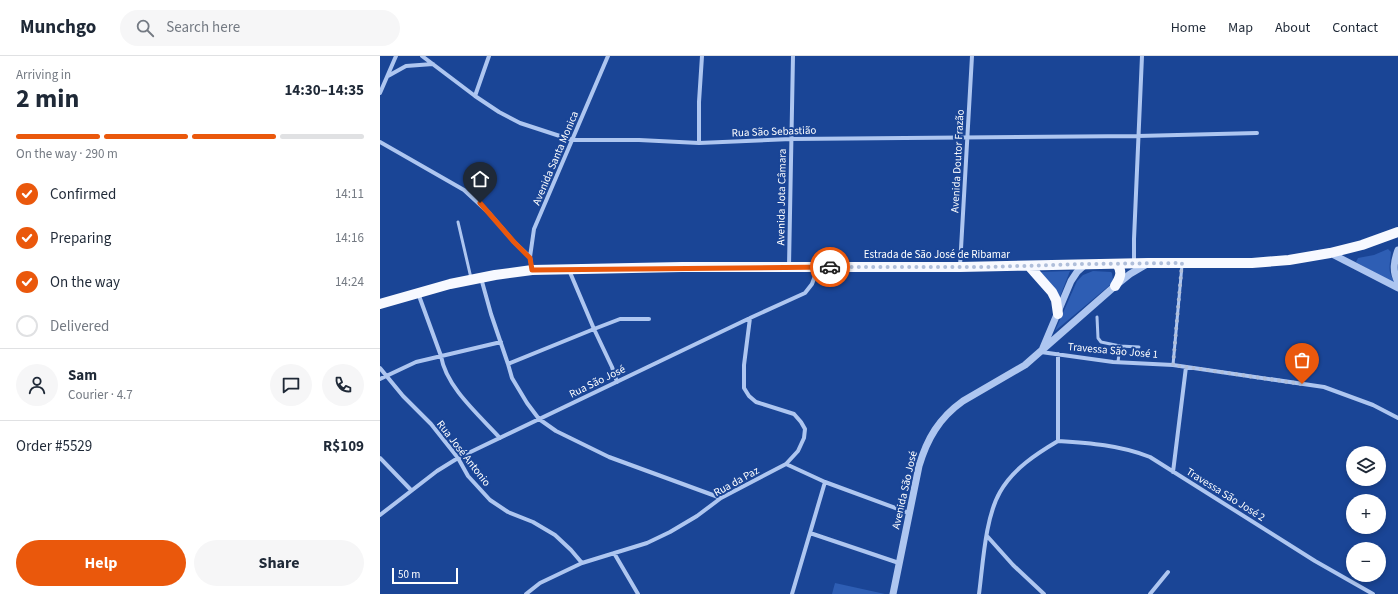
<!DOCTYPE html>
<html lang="en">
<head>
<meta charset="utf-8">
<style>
  body { margin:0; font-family:"Source Sans 3",sans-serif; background:#f6f6f7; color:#1f2937; height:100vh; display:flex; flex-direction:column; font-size:15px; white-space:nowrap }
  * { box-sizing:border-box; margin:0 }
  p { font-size:13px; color:#747a83 }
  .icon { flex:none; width:22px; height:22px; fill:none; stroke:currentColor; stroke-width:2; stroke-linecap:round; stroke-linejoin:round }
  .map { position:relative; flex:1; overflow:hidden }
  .details { display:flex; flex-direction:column; background:#fff; width:380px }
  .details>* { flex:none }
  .tools { position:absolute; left:966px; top:390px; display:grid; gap:8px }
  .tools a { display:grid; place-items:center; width:40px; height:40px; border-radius:50%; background:#fff; box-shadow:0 2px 6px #0003; font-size:20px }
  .scale { position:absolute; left:12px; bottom:10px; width:66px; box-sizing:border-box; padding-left:4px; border:2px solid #fff; border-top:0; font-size:11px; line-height:14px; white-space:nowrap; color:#fff; -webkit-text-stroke:3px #1a4596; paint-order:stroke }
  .pin { position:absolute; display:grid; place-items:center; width:34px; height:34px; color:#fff; margin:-41px -17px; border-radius:50% 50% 50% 0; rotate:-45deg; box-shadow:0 0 4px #0007 }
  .pin .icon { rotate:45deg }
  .courier { position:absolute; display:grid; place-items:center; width:40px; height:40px; margin:-20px; border:3px solid #ea580c; border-radius:50%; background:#fff; color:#222; box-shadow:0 1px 5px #0007 }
  .summary em { font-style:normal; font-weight:700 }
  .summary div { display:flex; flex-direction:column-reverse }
  .summary { display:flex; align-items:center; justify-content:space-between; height:68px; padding:0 16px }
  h1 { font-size:26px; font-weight:700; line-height:30px }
  .bar { display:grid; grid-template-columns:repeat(4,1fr); gap:6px 4px; align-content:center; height:48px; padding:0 16px }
  .bar i { height:5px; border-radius:3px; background:#e0e1e3 }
  .bar .on { background:#ea580c }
  .bar p { grid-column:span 4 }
  .line { display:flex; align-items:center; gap:10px; padding:0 16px; border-top:1px solid #e0e1e3 }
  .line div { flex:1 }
  .round { display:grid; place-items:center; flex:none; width:42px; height:42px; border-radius:21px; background:#f6f6f7 }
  ol { padding:0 16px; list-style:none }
  li { display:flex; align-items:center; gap:12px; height:44px }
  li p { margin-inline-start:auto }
  li .icon { padding:4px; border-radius:50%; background:#ea580c; color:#fff; stroke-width:4 }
  li:last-child { color:#747a83 }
  li i { width:22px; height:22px; border:2px solid #e0e1e3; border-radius:50% }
  .button { display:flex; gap:8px; margin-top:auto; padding:8px 16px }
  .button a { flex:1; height:46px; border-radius:24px; background:#ea580c; color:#fff; font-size:16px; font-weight:700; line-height:46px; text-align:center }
  .button a+a { background:#f6f6f7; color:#1f2937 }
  header { display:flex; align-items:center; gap:24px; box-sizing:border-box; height:56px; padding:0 20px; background:#fff; border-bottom:1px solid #e0e1e3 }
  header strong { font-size:19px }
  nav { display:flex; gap:22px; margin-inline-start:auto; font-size:14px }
  .search { width:280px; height:36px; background:#f6f6f7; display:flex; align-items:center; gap:10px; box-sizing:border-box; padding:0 14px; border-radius:22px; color:#747a83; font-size:15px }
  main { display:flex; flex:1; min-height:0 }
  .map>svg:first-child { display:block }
  .green { fill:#2e5eb4 }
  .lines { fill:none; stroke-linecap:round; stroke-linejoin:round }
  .service { stroke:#aec6f0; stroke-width:3 }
  .minor { stroke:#aec6f0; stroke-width:4 }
  .tertiary { stroke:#aec6f0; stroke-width:7 }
  .primary { stroke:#f7f9ff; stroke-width:10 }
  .done { stroke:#afbeda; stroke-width:4; stroke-dasharray:0 7.2 }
  .route { stroke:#ea580c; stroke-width:5 }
  .labels { text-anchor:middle; stroke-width:4; stroke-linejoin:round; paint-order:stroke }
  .street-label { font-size:11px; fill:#fff; stroke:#1a4596 }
</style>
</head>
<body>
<header>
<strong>Munchgo</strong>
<div class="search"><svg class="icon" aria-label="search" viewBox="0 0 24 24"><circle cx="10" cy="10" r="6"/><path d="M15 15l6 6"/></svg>Search here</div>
<nav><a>Home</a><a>Map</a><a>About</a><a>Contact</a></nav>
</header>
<main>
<section class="details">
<div class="summary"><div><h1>2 min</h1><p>Arriving in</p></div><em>14:30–14:35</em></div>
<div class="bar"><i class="on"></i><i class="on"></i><i class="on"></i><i></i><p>On the way · 290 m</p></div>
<ol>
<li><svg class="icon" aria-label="check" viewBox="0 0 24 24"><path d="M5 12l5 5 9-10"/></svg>Confirmed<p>14:11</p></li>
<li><svg class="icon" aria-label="check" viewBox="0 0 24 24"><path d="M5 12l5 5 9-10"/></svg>Preparing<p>14:16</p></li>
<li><svg class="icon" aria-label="check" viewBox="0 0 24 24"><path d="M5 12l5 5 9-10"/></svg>On the way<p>14:24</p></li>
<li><i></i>Delivered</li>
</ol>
<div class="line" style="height:72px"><a class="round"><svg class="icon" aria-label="person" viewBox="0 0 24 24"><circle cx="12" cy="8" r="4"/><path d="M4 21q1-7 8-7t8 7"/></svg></a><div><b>Sam</b><p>Courier · 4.7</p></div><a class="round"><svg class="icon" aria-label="chat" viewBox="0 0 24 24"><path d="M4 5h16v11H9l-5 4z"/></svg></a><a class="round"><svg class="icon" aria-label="phone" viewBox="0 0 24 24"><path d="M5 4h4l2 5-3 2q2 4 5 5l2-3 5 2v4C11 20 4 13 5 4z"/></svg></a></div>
<div class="line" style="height:52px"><div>Order #5529</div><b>R$109</b></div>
<div class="button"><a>Help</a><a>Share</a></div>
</section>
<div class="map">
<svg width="1018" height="538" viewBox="0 0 1018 538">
  <rect width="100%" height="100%" fill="#1a4596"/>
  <path class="green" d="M1008,193L1011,196C1010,211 1006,217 1018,230L976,206L978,202L994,199Z
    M690,215L679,243L674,231L660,216Z
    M713,215L731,216L732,217L733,224L730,229L675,275L697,225L703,219Z
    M455,527L505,538H452Z"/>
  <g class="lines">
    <path class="service" d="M78,166L91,222
      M717,261L718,282L721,286L740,290L759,291
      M738,306L740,290
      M793,309L802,209"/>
    <path class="minor" d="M42,0L95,40L119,56L140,67L192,84H259L319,87L411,83L758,80L877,77
      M8,20L26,10L53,8
      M0,37L16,0
      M95,40L109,0
      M0,86L84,134L110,158L134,186L150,201
      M319,87V46L322,0
      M754,207V183L762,0
      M409,210L413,0
      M580,210L592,0
      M152,214L150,201L154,173L228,0
      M189,214L214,273L232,311L237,326
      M101,222L111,258L128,308L132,322L147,347L159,363L176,375L229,401L341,442
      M38,237L61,300C66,331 99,359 120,382
      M661,296L733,306L793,309L944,331L993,349L1018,362
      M678,298V385
      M128,308L214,273L240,263H269
      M0,312L23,340L51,368L78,402L88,420L110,444L128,456L153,466L175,479L191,494L202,507
      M0,323L36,306L121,286
      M678,385C709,387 740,389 770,401L935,505L993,538
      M0,402L31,434
      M406,408L445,426L412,538
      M793,416L806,311
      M445,426L529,457
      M0,459L57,415L78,402L370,262L425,237L432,228L435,220V212
      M430,477L519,507
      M607,480L633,509L664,538
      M234,497L258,538
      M146,538L160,527L202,507L267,487L290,476L317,460L341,442L406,408L418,395L424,382L425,373L421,366L414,358L376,346L369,340L364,332V309L370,262
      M599,538C603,508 605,462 620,436C633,413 656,398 678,385
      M770,538L788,516"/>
    <path class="tertiary" d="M1018,194C1014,205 1012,215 1018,226
      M950,197L1018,232
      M662,294L691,225L697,216L706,208
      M513,538L539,410C547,383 559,362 583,345L645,309L735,230L750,218L767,208"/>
    <path class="primary" d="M649,210L672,236L676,244L678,258
      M735,230C740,222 743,216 737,208
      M0,248L70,228L115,219L152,214L302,211H580L768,207H872L909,204L950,197L982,189L1018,176"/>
  </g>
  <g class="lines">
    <path class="done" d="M450,211H608L706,208L802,207L793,309L922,328"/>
    <path class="route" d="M100,147L134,186L150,202L152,214L450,211"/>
  </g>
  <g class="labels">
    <g class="street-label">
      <text transform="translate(394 75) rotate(-2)" y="4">Rua São Sebastião</text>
      <text transform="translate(175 102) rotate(-67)" y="4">Avenida Santa Monica</text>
      <text transform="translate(577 105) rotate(-87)" y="4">Avenida Doutor Frazão</text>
      <text transform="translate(401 141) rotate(-89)" y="4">Avenida Jota Câmara</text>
      <text x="557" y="202">Estrada de São José de Ribamar</text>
      <text transform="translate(733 294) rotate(5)" y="4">Travessa São José 1</text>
      <text transform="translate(217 325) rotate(-26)" y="4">Rua São José</text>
      <text transform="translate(84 397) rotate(52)" y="4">Rua José Antonio</text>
      <text transform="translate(356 425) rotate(-29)" y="4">Rua da Paz</text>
      <text transform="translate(524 434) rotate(-77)" y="4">Avenida São José</text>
      <text transform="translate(846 438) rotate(32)" y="4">Travessa São José 2</text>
    </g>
  </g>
</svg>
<div class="tools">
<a><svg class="icon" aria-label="layers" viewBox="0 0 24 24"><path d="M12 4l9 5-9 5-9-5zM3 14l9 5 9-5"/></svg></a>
<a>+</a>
<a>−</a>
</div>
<div class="scale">50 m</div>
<div class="pin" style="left:922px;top:328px;background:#ea580c"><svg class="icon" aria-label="bag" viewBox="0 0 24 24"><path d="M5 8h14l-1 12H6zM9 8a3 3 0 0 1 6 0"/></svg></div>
<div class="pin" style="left:100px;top:147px;background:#1f2937"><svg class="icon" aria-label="home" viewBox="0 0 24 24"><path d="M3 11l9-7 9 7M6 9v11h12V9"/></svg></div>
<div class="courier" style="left:450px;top:211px"><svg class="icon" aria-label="car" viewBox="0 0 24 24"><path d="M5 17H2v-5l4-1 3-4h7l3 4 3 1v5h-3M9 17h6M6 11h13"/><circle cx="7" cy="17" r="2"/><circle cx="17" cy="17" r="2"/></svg></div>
</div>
</main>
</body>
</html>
